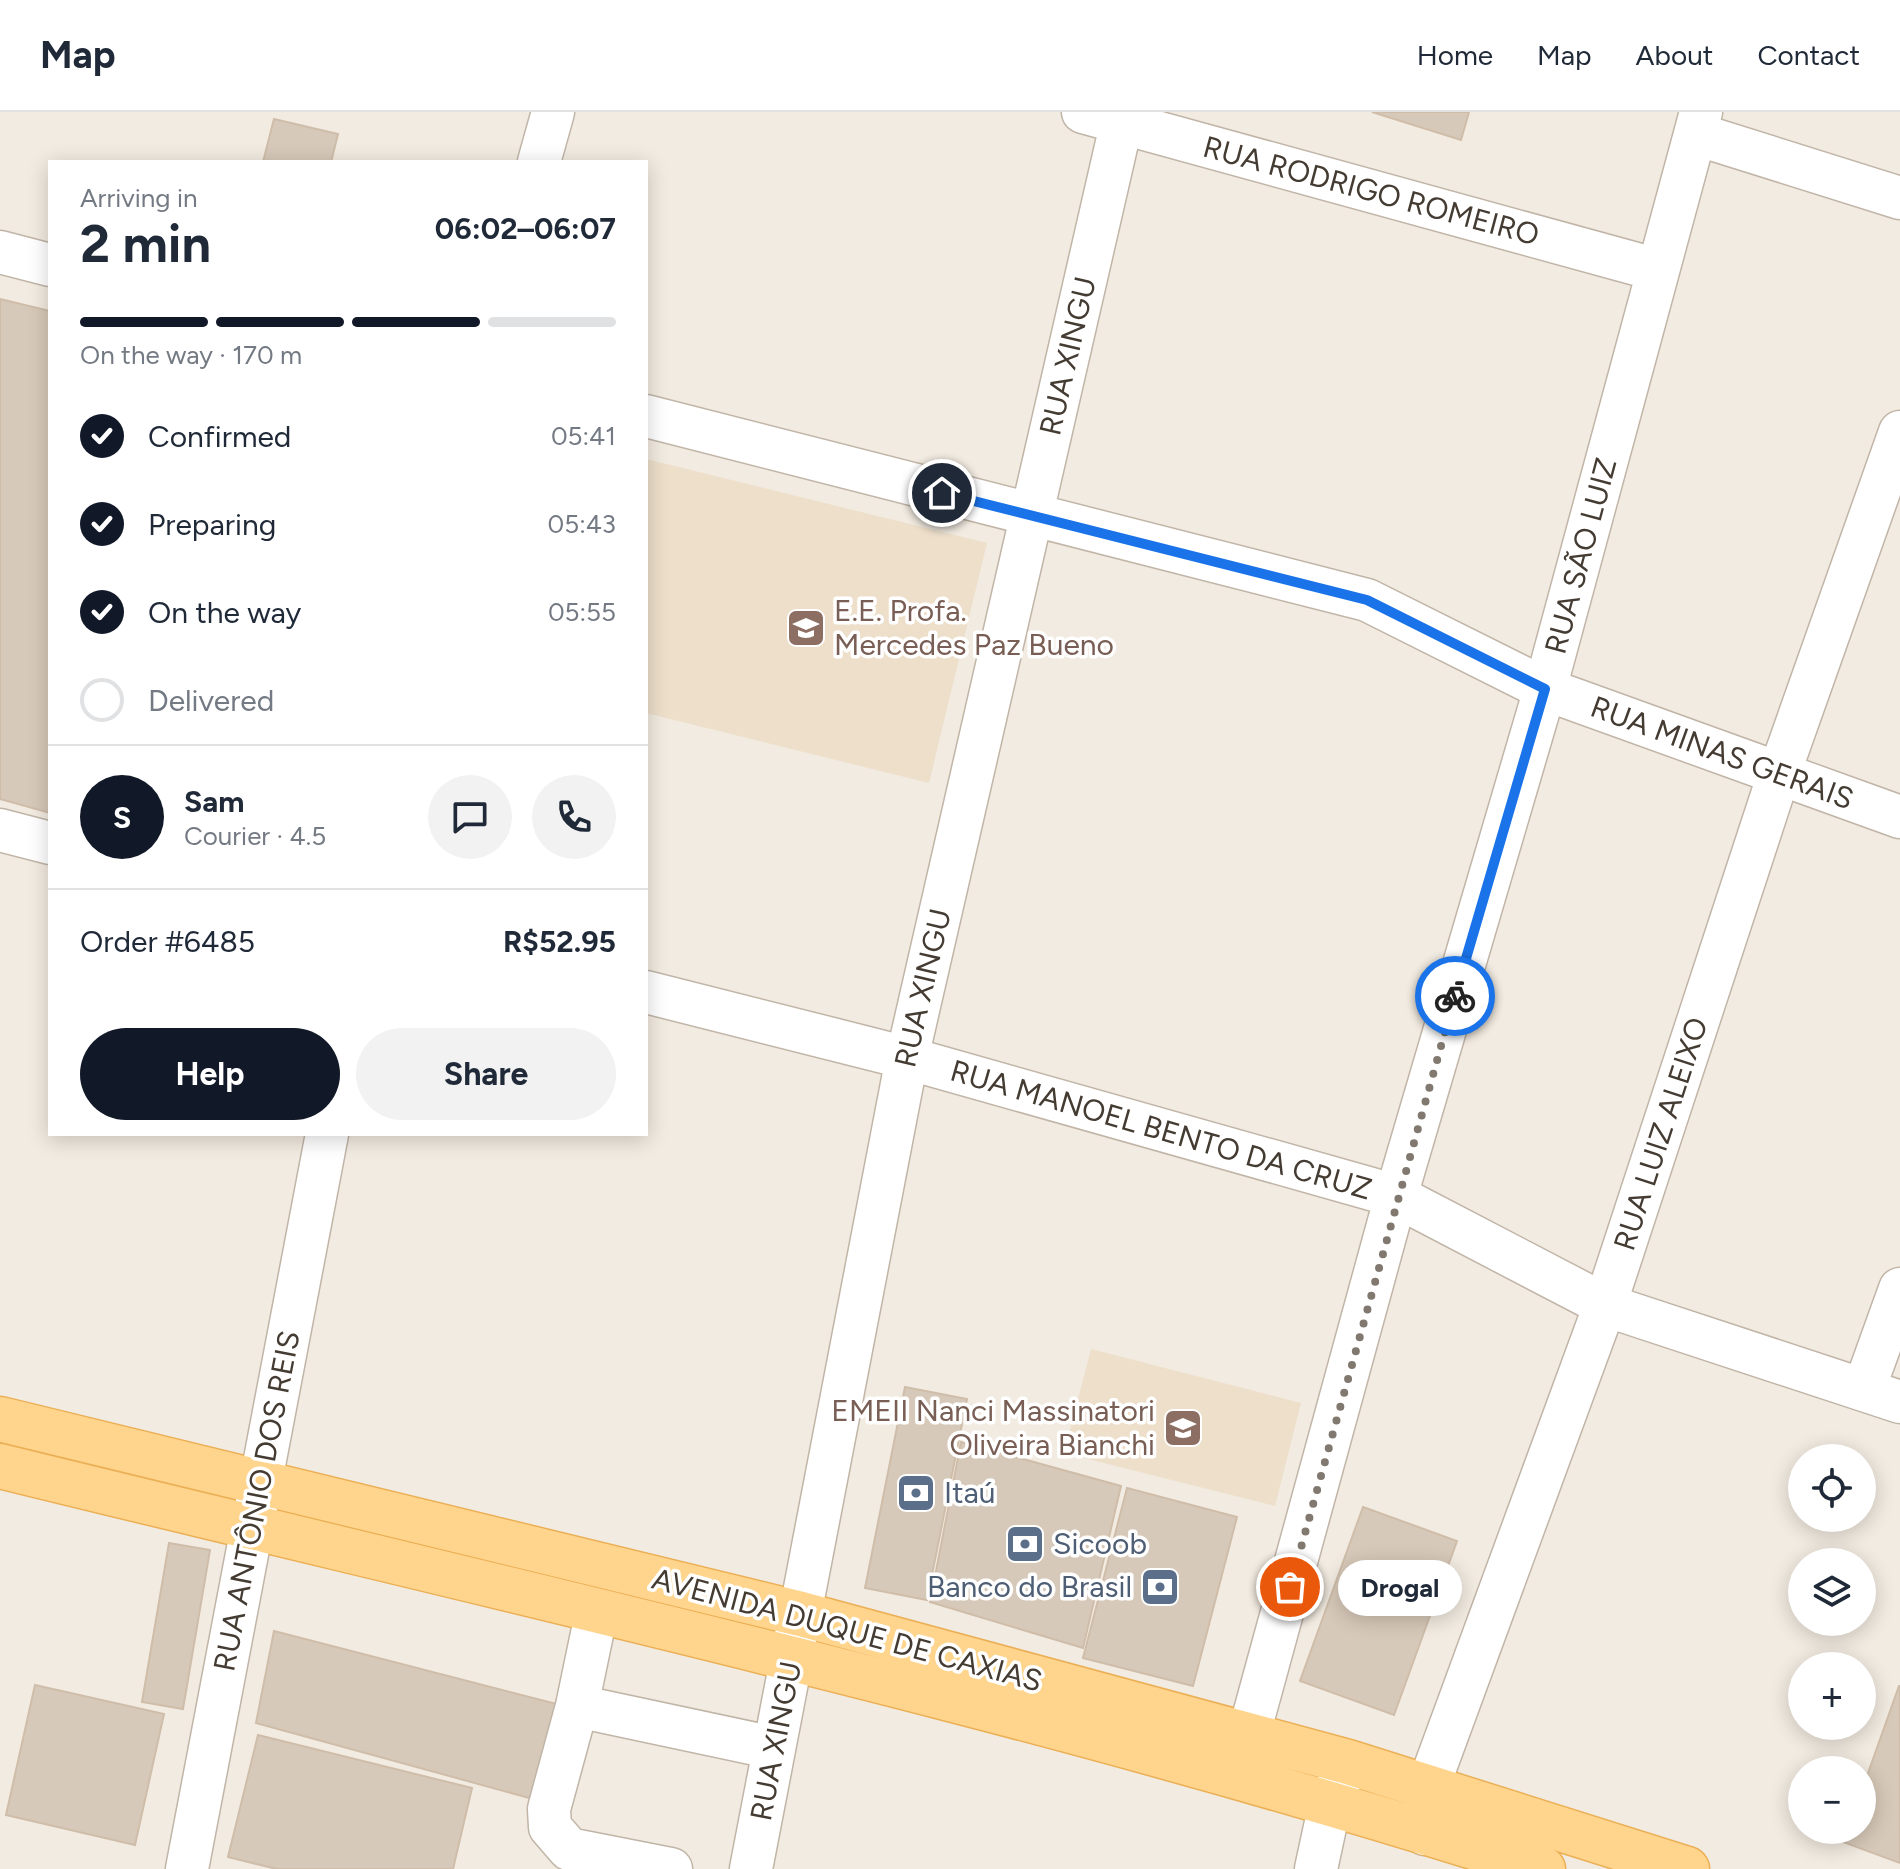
<!DOCTYPE html>
<html lang="en">
<head>
<meta charset="utf-8">
<style>
  body { margin:0; font-family:Figtree,sans-serif; background:#f2f2f3; color:#1f2937; height:100vh; display:flex; flex-direction:column; font-size:30px; white-space:nowrap }
  * { box-sizing:border-box; margin:0 }
  p { font-size:26px; color:#747a83 }
  .icon { flex:none; width:44px; height:44px; fill:none; stroke:currentColor; stroke-width:2; stroke-linecap:round; stroke-linejoin:round }
  .map { position:relative; flex:1; overflow:hidden }
  .sheet { position:absolute; left:48px; top:48px; width:600px; height:976px; display:flex; flex-direction:column; background:#fff; border-radius:0px; box-shadow:0 4px 20px #0003 }
  .sheet>* { flex:none }
  .buttons { position:absolute; left:1788px; top:1332px; display:grid; gap:16px }
  .buttons a { display:grid; place-items:center; width:88px; height:88px; border-radius:50%; background:#fff; box-shadow:0 4px 20px #0003; font-size:40px }
  .pin { position:absolute; display:grid; place-items:center; width:68px; height:68px; color:#fff; margin:-34px; border:4px solid #fff; border-radius:50%; box-shadow:0 2px 8px #0007 }
  .courier { position:absolute; display:grid; place-items:center; width:80px; height:80px; margin:-40px; border:6px solid #1a73e8; border-radius:50%; background:#fff; color:#222; box-shadow:0 2px 10px #0007 }
  .bubble { position:absolute; height:56px; border-radius:28px; background:#fff; box-shadow:0 4px 20px #0003; font-size:26px; font-weight:700; line-height:56px; text-align:center }
  .headline em { font-style:normal; font-weight:700 }
  .headline div { display:flex; flex-direction:column-reverse }
  .headline { display:flex; align-items:center; justify-content:space-between; height:136px; padding:0 32px }
  h1 { font-size:52px; font-weight:700; line-height:60px }
  .bar { display:grid; grid-template-columns:repeat(4,1fr); gap:12px 8px; align-content:center; height:96px; padding:0 32px }
  .bar i { height:10px; border-radius:6px; background:#e0e1e3 }
  .bar .current { background:#111827 }
  .bar p { grid-column:span 4 }
  .line { display:flex; align-items:center; gap:20px; padding:0 32px; border-top:2px solid #e0e1e3 }
  .line div { flex:1 }
  .round { display:grid; place-items:center; flex:none; width:84px; height:84px; border-radius:42px; background:#f2f2f3 }
  ol { padding:0 32px; list-style:none }
  li { display:flex; align-items:center; gap:24px; height:88px }
  li p { margin-inline-start:auto }
  li .icon { padding:8px; border-radius:50%; background:#111827; color:#fff; stroke-width:4 }
  li:last-child { color:#747a83 }
  li i { width:44px; height:44px; border:4px solid #e0e1e3; border-radius:50% }
  .action { display:flex; gap:16px; margin-top:auto; padding:16px 32px }
  .action a { flex:1; height:92px; border-radius:48px; background:#111827; color:#fff; font-size:32px; font-weight:700; line-height:92px; text-align:center }
  .action a+a { background:#f2f2f3; color:#1f2937 }
  header { display:flex; align-items:center; gap:48px; box-sizing:border-box; height:112px; padding:0 40px; background:#fff; border-bottom:2px solid #e0e1e3 }
  header strong { font-size:38px }
  nav { display:flex; gap:44px; margin-inline-start:auto; font-size:28px }
  .map>svg:first-child { display:block }
  .education { fill:#eddfca }
  .building { fill:#d7c9b9; stroke:#cfbda9; stroke-width:2 }
  .lines { fill:none; stroke-linecap:round; stroke-linejoin:round }
  .minor-casing { stroke:#c1b5a7; stroke-width:45 }
  .major-casing { stroke:#ebb056; stroke-width:47 }
  .minor { stroke:#fff; stroke-width:42 }
  .major { stroke:#ffd48d; stroke-width:44 }
  .done { stroke:#81796f; stroke-width:8; stroke-dasharray:0 14.4 }
  .route { stroke:#1a73e8; stroke-width:10 }
  .labels { text-anchor:middle; stroke-width:7; stroke-linejoin:round; paint-order:stroke }
  .street-label { font-size:30px; fill:#443b32; stroke:#fff }
  .education-label { font-size:30px; fill:#785e54; stroke:#fff; text-anchor:start }
  .service-label { font-size:30px; fill:#4e5e75; stroke:#fff; text-anchor:start }
</style>
</head>
<body>
<header>
<strong>Map</strong>
<nav><a>Home</a><a>Map</a><a>About</a><a>Contact</a></nav>
</header>
<div class="map">
<svg width="1900" height="1757" viewBox="0 0 1900 1757">
  <rect width="100%" height="100%" fill="#f2ebe1"/>
  <path class="education" d="M646,347L987,431L929,671L646,601Z
    M1091,1237L1301,1291L1275,1394L1064,1341Z"/>
  <path class="building" d="M1372,0H1469L1461,28Z
    M274,7L338,22L331,50H263Z
    M0,187L50,199V701L0,687Z
    M905,1275L967,1287L927,1488L865,1476Z
    M961,1330L1121,1374L1083,1536L930,1490Z
    M1127,1376L1237,1405L1193,1574L1083,1546Z
    M1363,1395L1457,1429L1394,1603L1300,1569Z
    M169,1431L210,1438L183,1597L142,1590Z
    M274,1519L568,1595L544,1690L256,1611Z
    M35,1573L164,1602L135,1733L6,1703Z
    M1899,1574H1900V1751L1843,1730L1848,1718H1862V1678Z
    M258,1623L472,1676L453,1757H277L228,1745Z"/>
  <g class="lines">
    <g class="minor-casing">
      <path id="minor" d="M1083,0L1658,158
        M1696,22L1900,86
        M539,50L553,0
        M0,140L50,153
        M646,304L1367,488L1545,577L1900,705
        M0,718L50,731
        M646,880L907,946L1396,1084L1605,1193L1900,1290
        M1864,1277L1900,1177
        M597,1498L577,1594L549,1697L550,1715L569,1737L671,1757
        M577,1594L774,1636
        M1248,1625L1396,1084L1545,577L1701,0
        M1425,1722L1428,1675L1605,1193L1779,662L1900,320
        M187,1757L327,1022
        M751,1757L907,946L1124,0
        M1316,1757L1330,1692L1344,1659"/>
    </g>
    <g class="major-casing">
      <path id="major" d="M0,1307L801,1502L1348,1650L1687,1757
        M0,1354C516,1481 1037,1595 1543,1757"/>
    </g>
    <use href="#minor" class="minor"/>
    <use href="#major" class="major"/>
  </g>
  <g class="lines">
    <path class="done" d="M1290,1475L1455,884"/>
    <path class="route" d="M942,381L1367,488L1545,577L1455,884"/>
  </g>
  <defs>
    <g id="school-square" transform="scale(2)"><rect x="-9" y="-9" width="18" height="18" rx="4" fill="#8d6e63" stroke="#fff"/><path d="M0-5L7-2L0 1L-7-2ZM-4 1L0 2.5L4 1V4Q0 6-4 4Z" fill="#fff"/></g>
    <g id="bank-square" transform="scale(2)"><rect x="-9" y="-9" width="18" height="18" rx="4" fill="#5c6f8a" stroke="#fff"/><path d="M-6-4H6V4H-6ZM0-2.3a2.3 2.3 0 1 0 0 4.6a2.3 2.3 0 1 0 0-4.6Z" fill="#fff"/></g>
  </defs>
  <g fill-rule="evenodd">
    <use href="#school-square" x="806" y="516"/>
    <use href="#school-square" x="1183" y="1316"/>
    <use href="#bank-square" x="916" y="1381"/>
    <use href="#bank-square" x="1025" y="1432"/>
    <use href="#bank-square" x="1160" y="1475"/>
  </g>
  <g class="labels">
    <g class="street-label">
      <text transform="translate(1371 79) rotate(15)" y="10">RUA RODRIGO ROMEIRO</text>
      <text transform="translate(1068 244) rotate(-77)" y="10">RUA XINGU</text>
      <text transform="translate(1581 444) rotate(-75)" y="10">RUA SÃO LUIZ</text>
      <text transform="translate(1722 641) rotate(20)" y="10">RUA MINAS GERAIS</text>
      <text transform="translate(923 876) rotate(-77)" y="10">RUA XINGU</text>
      <text transform="translate(1161 1018) rotate(16)" y="10">RUA MANOEL BENTO DA CRUZ</text>
      <text transform="translate(1661 1022) rotate(-72)" y="10">RUA LUIZ ALEIXO</text>
      <text transform="translate(257 1389) rotate(-79)" y="10">RUA ANTÔNIO DOS REIS</text>
      <text transform="translate(847 1518) rotate(15)" y="10">AVENIDA DUQUE DE CAXIAS</text>
      <text transform="translate(776 1629) rotate(-79)" y="10">RUA XINGU</text>
    </g>
    <g class="education-label">
      <text x="834" y="509">E.E. Profa.<tspan x="834" dy="34">Mercedes Paz Bueno</tspan></text>
      <text x="1155" y="1309" text-anchor="end">EMEII Nanci Massinatori<tspan x="1155" dy="34">Oliveira Bianchi</tspan></text>
    </g>
    <g class="service-label">
      <text x="944" y="1391">Itaú</text>
      <text x="1053" y="1442">Sicoob</text>
      <text x="1132" y="1485" text-anchor="end">Banco do Brasil</text>
    </g>
  </g>
</svg>
<div class="buttons">
<a><svg class="icon" aria-label="locate" viewBox="0 0 24 24"><circle cx="12" cy="12" r="6"/><path d="M12 2v4M12 18v4M2 12h4M18 12h4"/></svg></a>
<a><svg class="icon" aria-label="layers" viewBox="0 0 24 24"><path d="M12 4l9 5-9 5-9-5zM3 14l9 5 9-5"/></svg></a>
<a>+</a>
<a>−</a>
</div>
<div class="pin" style="left:1290px;top:1475px;background:#ea580c"><svg class="icon" aria-label="bag" viewBox="0 0 24 24"><path d="M5 8h14l-1 12H6zM9 8a3 3 0 0 1 6 0"/></svg></div>
<div class="pin" style="left:942px;top:381px;background:#1f2937"><svg class="icon" aria-label="home" viewBox="0 0 24 24"><path d="M3 11l9-7 9 7M6 9v11h12V9"/></svg></div>
<div class="courier" style="left:1455px;top:884px"><svg class="icon" aria-label="bike" viewBox="0 0 24 24"><circle cx="6" cy="16" r="4"/><circle cx="18" cy="16" r="4"/><path d="M6 16l4-8h5l3 8M10 8l3 8H6M13 5h3"/></svg></div>
<div class="bubble" style="left:1338px;top:1448px;width:124px">Drogal</div>
<section class="sheet">
<div class="headline"><div><h1>2 min</h1><p>Arriving in</p></div><em>06:02–06:07</em></div>
<div class="bar"><i class="current"></i><i class="current"></i><i class="current"></i><i></i><p>On the way · 170 m</p></div>
<ol>
<li><svg class="icon" aria-label="check" viewBox="0 0 24 24"><path d="M5 12l5 5 9-10"/></svg>Confirmed<p>05:41</p></li>
<li><svg class="icon" aria-label="check" viewBox="0 0 24 24"><path d="M5 12l5 5 9-10"/></svg>Preparing<p>05:43</p></li>
<li><svg class="icon" aria-label="check" viewBox="0 0 24 24"><path d="M5 12l5 5 9-10"/></svg>On the way<p>05:55</p></li>
<li><i></i>Delivered</li>
</ol>
<div class="line" style="height:144px"><b class="round" style="background:#111827;color:#fff">S</b><div><b>Sam</b><p>Courier · 4.5</p></div><a class="round"><svg class="icon" aria-label="chat" viewBox="0 0 24 24"><path d="M4 5h16v11H9l-5 4z"/></svg></a><a class="round"><svg class="icon" aria-label="phone" viewBox="0 0 24 24"><path d="M5 4h4l2 5-3 2q2 4 5 5l2-3 5 2v4C11 20 4 13 5 4z"/></svg></a></div>
<div class="line" style="height:104px"><div>Order #6485</div><b>R$52.95</b></div>
<div class="action"><a>Help</a><a>Share</a></div>
</section>
</div>
</body>
</html>
